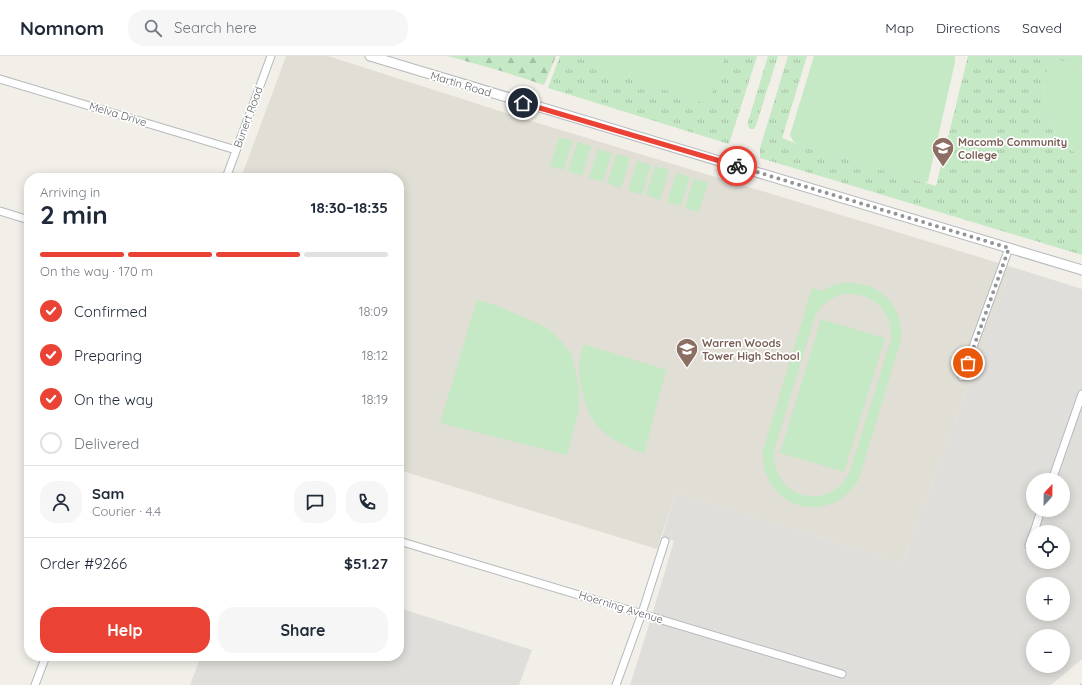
<!DOCTYPE html>
<html lang="en">
<head>
<meta charset="utf-8">
<style>
  body { margin:0; font-family:Quicksand,sans-serif; background:#f6f6f7; color:#1f2937; height:100vh; display:flex; flex-direction:column; font-size:15px; white-space:nowrap }
  * { box-sizing:border-box; margin:0 }
  p { font-size:13px; color:#747a83 }
  .icon { flex:none; width:22px; height:22px; fill:none; stroke:currentColor; stroke-width:2; stroke-linecap:round; stroke-linejoin:round }
  .map { position:relative; flex:1; overflow:hidden }
  .drawer { position:absolute; left:24px; top:117px; width:380px; height:488px; display:flex; flex-direction:column; background:#fff; border-radius:16px; box-shadow:0 2px 10px #0003 }
  .drawer>* { flex:none }
  .needle { width:26px; rotate:22deg }
  .controls { position:absolute; left:1026px; top:417px; display:grid; gap:8px }
  .controls a { display:grid; place-items:center; width:44px; height:44px; border-radius:50%; background:#fff; box-shadow:0 2px 10px #0003; font-size:20px }
  .pin { position:absolute; display:grid; place-items:center; width:34px; height:34px; color:#fff; margin:-17px; border:2px solid #fff; border-radius:50%; box-shadow:0 1px 4px #0007 }
  .courier { position:absolute; display:grid; place-items:center; width:40px; height:40px; margin:-20px; border:3px solid #ea4335; border-radius:50%; background:#fff; color:#222; box-shadow:0 1px 5px #0007 }
  .summary em { font-style:normal; font-weight:700 }
  .summary div { display:flex; flex-direction:column-reverse }
  .summary { display:flex; align-items:center; justify-content:space-between; height:68px; padding:0 16px }
  h1 { font-size:26px; font-weight:700; line-height:30px }
  .bar { display:grid; grid-template-columns:repeat(4,1fr); gap:6px 4px; align-content:center; height:48px; padding:0 16px }
  .bar i { height:5px; border-radius:3px; background:#e0e1e3 }
  .bar .active { background:#ea4335 }
  .bar p { grid-column:span 4 }
  .line { display:flex; align-items:center; gap:10px; padding:0 16px; border-top:1px solid #e0e1e3 }
  .line div { flex:1 }
  .round { display:grid; place-items:center; flex:none; width:42px; height:42px; border-radius:16px; background:#f6f6f7 }
  ol { padding:0 16px; list-style:none }
  li { display:flex; align-items:center; gap:12px; height:44px }
  li p { margin-inline-start:auto }
  li .icon { padding:4px; border-radius:50%; background:#ea4335; color:#fff; stroke-width:4 }
  li:last-child { color:#747a83 }
  li i { width:22px; height:22px; border:2px solid #e0e1e3; border-radius:50% }
  .button { display:flex; gap:8px; margin-top:auto; padding:8px 16px }
  .button a { flex:1; height:46px; border-radius:16px; background:#ea4335; color:#fff; font-size:16px; font-weight:700; line-height:46px; text-align:center }
  .button a+a { background:#f6f6f7; color:#1f2937 }
  header { display:flex; align-items:center; gap:24px; box-sizing:border-box; height:56px; padding:0 20px; background:#fff; border-bottom:1px solid #e0e1e3 }
  header strong { font-size:19px }
  nav { display:flex; gap:22px; margin-inline-start:auto; font-size:14px }
  .search { width:280px; height:36px; background:#f6f6f7; display:flex; align-items:center; gap:10px; box-sizing:border-box; padding:0 14px; border-radius:16px; color:#747a83; font-size:15px }
  .map>svg:first-child { display:block }
  .industrial { fill:#e0deda; fill-rule:evenodd }
  .education { fill:#e1ded6 }
  .grass { fill:url(#grass-tufts) }
  .forest { fill:url(#forest-firs) }
  .pitch { fill:#c5e8c5; fill-rule:evenodd }
  .lines { fill:none; stroke-linecap:round; stroke-linejoin:round }
  .minor-casing { stroke:#b5b8bc; stroke-width:9 }
  .tertiary-casing { stroke:#b5b8bc; stroke-width:11 }
  .minor { stroke:#fff; stroke-width:7 }
  .tertiary { stroke:#fff; stroke-width:9 }
  .rail { stroke:#b6b7b8; stroke-width:2.5; stroke-dasharray:1 5; stroke-linecap:butt }
  .done { stroke:#929495; stroke-width:4; stroke-dasharray:0 7.2 }
  .route { stroke:#ea4335; stroke-width:5 }
  .labels { text-anchor:middle; stroke-width:3.5; stroke-linejoin:round; paint-order:stroke }
  .street-label { font-size:11px; fill:#5f6368; stroke:#fff }
  .education-label { font-size:11px; font-weight:bold; fill:#785e54; stroke:#fff; text-anchor:start }
</style>
</head>
<body>
<header>
<strong>Nomnom</strong>
<div class="search"><svg class="icon" aria-label="search" viewBox="0 0 24 24"><circle cx="10" cy="10" r="6"/><path d="M15 15l6 6"/></svg>Search here</div>
<nav><a>Map</a><a>Directions</a><a>Saved</a></nav>
</header>
<div class="map">
<svg width="1082" height="629" viewBox="0 0 1082 629">
  <defs>
    <pattern id="grass-tufts" width="24" height="20" patternUnits="userSpaceOnUse"><rect width="24" height="20" fill="#c5e8c5"/><path d="M3 7l-1-3M5 7V3M7 7l1-3M15 17l-1-3M17 17v-4M19 17l1-3" fill="none" stroke="#a3c0a4"/></pattern>
    <pattern id="forest-firs" width="22" height="20" patternUnits="userSpaceOnUse"><rect width="22" height="20" fill="#c5e8c5"/><path d="M5 1l3.5 6h-7zM16 11l3.5 6h-7z" fill="#a3c0a4"/></pattern>
  </defs>
  <rect width="100%" height="100%" fill="#f1efe8"/>
  <path class="industrial" d="M1012,211L1082,233V603L1051,629H630L649,569L674,485L662,481L676,437L903,507ZM1033,424H1063V454H1033ZM1033,476H1063V506H1033ZM1033,528H1063V558H1033ZM1033,580H1063V610H1033Z
    M399,552L532,594L519,629H190L201,600H399Z"/>
  <path class="education" d="M286,0H328L528,64L1012,211L903,507L676,437L657,493L399,414V122H241Z"/>
  <path class="grass" d="M560,0H757L729,88L548,32Z
    M768,0H778L756,69L754,73H750L748,70V66Z
    M788,0H807L782,82L797,88L936,130L968,0H1082V11L1051,2C1036,41 1045,79 1082,101V199L760,102V92Z"/>
  <path class="forest" d="M448,0H556L544,29L501,15Z"/>
  <path class="pitch" d="M589,0H725L708,49L587,7Z
    M814,0H955V6L928,125L925,127L797,88L793,85L790,79Z
    M1051,2L1082,11V101C1045,79 1036,40 1051,2Z
    M559,81L573,85L563,114L550,110Z
    M577,86L591,90L582,120L568,115Z
    M598,93L612,97L603,126L589,122Z
    M616,98L630,102L621,132L607,127Z
    M637,105L651,109L642,139L628,134Z
    M655,110L669,114L660,144L646,139Z
    M676,117L690,121L681,150L667,146Z
    M694,122L708,127L699,156L685,152Z
    M842,227C878,224 904,248 901,284L859,423C830,473 759,452 763,394L812,232L822,235L834,229ZM844,238C872,236 892,254 891,283L849,418C826,458 771,441 774,395L815,260C822,248 831,241 844,238Z
    M477,244L495,249L546,271L558,282L572,298L579,334V354L567,399L440,367Z
    M821,263L885,282L844,416L780,397Z
    M584,288L666,314L644,398C628,391 610,384 598,371C585,356 576,320 580,300C581,296 583,292 584,288Z"/>
  <g class="lines">
    <g class="minor-casing">
      <path id="minor" d="M0,23L236,94
        M226,122L271,0
        M0,155L29,164
        M962,321L1009,192
        M1052,424L1082,338
        M1034,476L1041,454
        M399,485L842,618
        M1029,490L1033,478
        M35,629L46,600
        M616,629L642,557L665,485"/>
    </g>
    <g class="tertiary-casing">
      <path id="tertiary" d="M370,0L1082,214"/>
    </g>
    <use href="#minor" class="minor"/>
    <use href="#tertiary" class="tertiary"/>
    <path class="rail" d="M1081,629L1082,628"/>
  </g>
  <g class="lines">
    <path class="done" d="M737,110L1009,192L968,307"/>
    <path class="route" d="M523,47L737,110"/>
  </g>
  <defs>
    <g id="university-pin" transform="scale(1.15)"><path d="M0 17L-7.5 6A9.5 9.5 0 1 1 7.5 6Z" fill="#8d6e63" stroke="#fff"/><path d="M0-5L7-2L0 1L-7-2ZM-4 1L0 2.5L4 1V4Q0 6-4 4Z" fill="#fff"/></g>
    <g id="school-pin" transform="scale(1.15)"><path d="M0 17L-7.5 6A9.5 9.5 0 1 1 7.5 6Z" fill="#8d6e63" stroke="#fff"/><path d="M0-5L7-2L0 1L-7-2ZM-4 1L0 2.5L4 1V4Q0 6-4 4Z" fill="#fff"/></g>
  </defs>
  <g fill-rule="evenodd">
    <use href="#university-pin" x="943" y="92"/>
    <use href="#school-pin" x="687" y="293"/>
  </g>
  <g class="labels">
    <g class="street-label">
      <text transform="translate(461 28) rotate(17)" y="4">Martin Road</text>
      <text transform="translate(118 58) rotate(17)" y="4">Melva Drive</text>
      <text transform="translate(248 61) rotate(-70)" y="4">Bunert Road</text>
      <text transform="translate(621 551) rotate(17)" y="4">Hoerning Avenue</text>
    </g>
    <g class="education-label">
      <text x="958" y="90">Macomb Community<tspan x="958" dy="13">College</tspan></text>
      <text x="702" y="291">Warren Woods<tspan x="702" dy="13">Tower High School</tspan></text>
    </g>
  </g>
</svg>
<div class="controls">
<a><svg class="needle" viewBox="-14 -14 28 28"><path d="M0-13l5 13h-10z" fill="#e53935"/><path d="M0 13l5-13h-10z" fill="#747a83"/></svg></a>
<a><svg class="icon" aria-label="locate" viewBox="0 0 24 24"><circle cx="12" cy="12" r="6"/><path d="M12 2v4M12 18v4M2 12h4M18 12h4"/></svg></a>
<a>+</a>
<a>−</a>
</div>
<div class="pin" style="left:968px;top:307px;background:#ea580c"><svg class="icon" aria-label="bag" viewBox="0 0 24 24"><path d="M5 8h14l-1 12H6zM9 8a3 3 0 0 1 6 0"/></svg></div>
<div class="pin" style="left:523px;top:47px;background:#1f2937"><svg class="icon" aria-label="home" viewBox="0 0 24 24"><path d="M3 11l9-7 9 7M6 9v11h12V9"/></svg></div>
<div class="courier" style="left:737px;top:110px"><svg class="icon" aria-label="bike" viewBox="0 0 24 24"><circle cx="6" cy="16" r="4"/><circle cx="18" cy="16" r="4"/><path d="M6 16l4-8h5l3 8M10 8l3 8H6M13 5h3"/></svg></div>
<section class="drawer">
<div class="summary"><div><h1>2 min</h1><p>Arriving in</p></div><em>18:30–18:35</em></div>
<div class="bar"><i class="active"></i><i class="active"></i><i class="active"></i><i></i><p>On the way · 170 m</p></div>
<ol>
<li><svg class="icon" aria-label="check" viewBox="0 0 24 24"><path d="M5 12l5 5 9-10"/></svg>Confirmed<p>18:09</p></li>
<li><svg class="icon" aria-label="check" viewBox="0 0 24 24"><path d="M5 12l5 5 9-10"/></svg>Preparing<p>18:12</p></li>
<li><svg class="icon" aria-label="check" viewBox="0 0 24 24"><path d="M5 12l5 5 9-10"/></svg>On the way<p>18:19</p></li>
<li><i></i>Delivered</li>
</ol>
<div class="line" style="height:72px"><a class="round"><svg class="icon" aria-label="person" viewBox="0 0 24 24"><circle cx="12" cy="8" r="4"/><path d="M4 21q1-7 8-7t8 7"/></svg></a><div><b>Sam</b><p>Courier · 4.4</p></div><a class="round"><svg class="icon" aria-label="chat" viewBox="0 0 24 24"><path d="M4 5h16v11H9l-5 4z"/></svg></a><a class="round"><svg class="icon" aria-label="phone" viewBox="0 0 24 24"><path d="M5 4h4l2 5-3 2q2 4 5 5l2-3 5 2v4C11 20 4 13 5 4z"/></svg></a></div>
<div class="line" style="height:52px"><div>Order #9266</div><b>$51.27</b></div>
<div class="button"><a>Help</a><a>Share</a></div>
</section>
</div>
</body>
</html>
